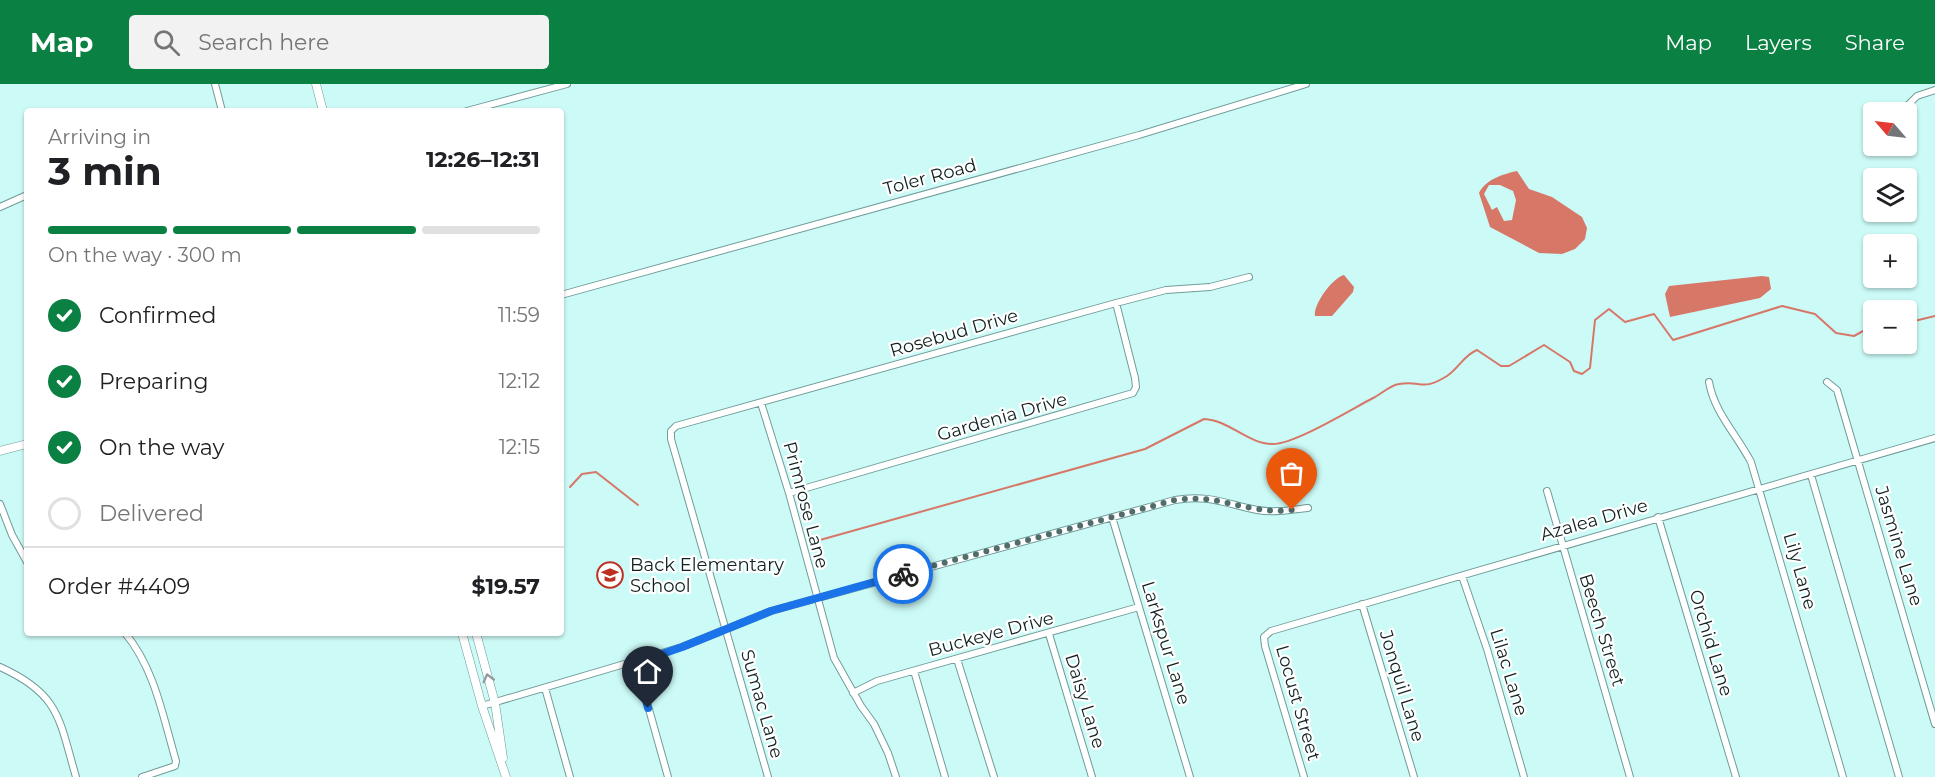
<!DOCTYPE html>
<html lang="en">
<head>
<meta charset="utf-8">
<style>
  body { margin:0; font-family:Montserrat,sans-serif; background:#f2f2f2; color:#202124; height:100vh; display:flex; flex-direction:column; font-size:22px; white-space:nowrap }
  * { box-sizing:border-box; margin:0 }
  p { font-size:20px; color:#757577 }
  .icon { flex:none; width:33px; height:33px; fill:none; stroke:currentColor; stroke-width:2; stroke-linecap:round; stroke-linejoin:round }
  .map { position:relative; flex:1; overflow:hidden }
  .sheet { position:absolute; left:24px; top:24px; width:540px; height:528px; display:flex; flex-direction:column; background:#fff; border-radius:6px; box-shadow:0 2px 4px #0004 }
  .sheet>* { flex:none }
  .needle { width:39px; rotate:298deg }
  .tools { position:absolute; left:1863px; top:18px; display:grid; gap:12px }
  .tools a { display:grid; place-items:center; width:54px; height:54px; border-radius:6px; background:#fff; box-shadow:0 2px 4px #0004; font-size:30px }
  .pin { position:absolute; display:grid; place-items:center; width:51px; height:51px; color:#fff; margin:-62px -26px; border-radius:50% 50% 50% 0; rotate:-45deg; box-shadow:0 0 6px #0007 }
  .pin .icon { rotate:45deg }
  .courier { position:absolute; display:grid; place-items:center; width:60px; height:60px; margin:-30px; border:4px solid #1a73e8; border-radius:50%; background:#fff; color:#222; box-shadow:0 2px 8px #0007 }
  .head em { font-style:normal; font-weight:700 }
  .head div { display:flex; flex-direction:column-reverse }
  .head { display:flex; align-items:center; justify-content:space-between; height:102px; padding:0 24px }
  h1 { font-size:39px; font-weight:700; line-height:45px }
  .bar { display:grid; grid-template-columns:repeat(4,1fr); gap:9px 6px; align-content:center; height:72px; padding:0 24px }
  .bar i { height:8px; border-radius:4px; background:#e0e0e0 }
  .bar .current { background:#0b8043 }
  .bar p { grid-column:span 4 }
  .line { display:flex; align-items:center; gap:15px; padding:0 24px; border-top:2px solid #e0e0e0 }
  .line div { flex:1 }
  ol { padding:0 24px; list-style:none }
  li { display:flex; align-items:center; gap:18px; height:66px }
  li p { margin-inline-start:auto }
  li .icon { padding:6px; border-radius:50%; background:#0b8043; color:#fff; stroke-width:4 }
  li:last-child { color:#757577 }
  li i { width:33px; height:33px; border:3px solid #e0e0e0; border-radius:50% }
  header { display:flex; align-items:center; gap:36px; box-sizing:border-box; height:84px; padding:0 30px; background:#0b8043; color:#fff }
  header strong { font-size:28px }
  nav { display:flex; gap:33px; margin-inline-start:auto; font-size:21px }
  .search { width:420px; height:54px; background:#f2f2f2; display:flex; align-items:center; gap:15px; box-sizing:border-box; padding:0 21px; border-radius:6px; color:#757577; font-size:22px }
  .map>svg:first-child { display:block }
  .water { fill:#d67768; fill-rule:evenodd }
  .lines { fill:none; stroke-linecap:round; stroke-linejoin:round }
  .stream { stroke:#d67768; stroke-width:2 }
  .minor-casing { stroke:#709c99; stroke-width:8 }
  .tertiary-casing { stroke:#709c99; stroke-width:9 }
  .minor { stroke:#fff; stroke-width:6 }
  .tertiary { stroke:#fff; stroke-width:8 }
  .oneway { stroke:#939b9b }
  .done { stroke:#516d6b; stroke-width:6; stroke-dasharray:0 10.8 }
  .route { stroke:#1a73e8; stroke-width:8 }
  .labels { text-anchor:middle; stroke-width:4.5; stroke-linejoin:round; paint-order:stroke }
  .street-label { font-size:18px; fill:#0f2120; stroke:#fff }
  .poi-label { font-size:18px; fill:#0f2120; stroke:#fff; text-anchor:start }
</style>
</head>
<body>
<header>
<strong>Map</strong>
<div class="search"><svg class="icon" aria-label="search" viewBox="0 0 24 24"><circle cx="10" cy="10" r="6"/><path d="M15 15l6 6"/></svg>Search here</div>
<nav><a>Map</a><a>Layers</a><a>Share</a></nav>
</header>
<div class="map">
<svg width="1935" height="693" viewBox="0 0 1935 693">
  <rect width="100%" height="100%" fill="#ccfbf7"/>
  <path class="water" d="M1517,87L1529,105L1552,113L1582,133L1587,144L1585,155L1575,165L1562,170L1539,169L1490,143L1479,109C1485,96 1503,90 1517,87ZM1489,101H1500L1513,107L1516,116L1512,136L1504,137L1497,123L1492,126L1484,110Z
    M1344,191L1354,203L1353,208L1332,232H1315C1313,221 1332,194 1344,191Z
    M1762,192L1769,193L1771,205L1760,214L1670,233L1665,210L1669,202Z"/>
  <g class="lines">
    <path class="stream" d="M1906,239L1935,232
      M570,403L582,390L596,388L638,421
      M820,456L1145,365L1204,335C1229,336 1248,360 1272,360C1294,361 1353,324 1375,313C1382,309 1391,301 1399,300C1422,296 1421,308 1447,292C1459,284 1464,271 1477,266L1501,282H1509L1544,261L1570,278L1574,287L1582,290L1590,284L1595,236L1609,225L1625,238L1654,230L1673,256L1782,222L1815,230L1836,249L1854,252L1874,241"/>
    <g class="minor-casing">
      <path id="minor" d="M215,0L222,27
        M467,27L567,0
        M1901,28L1917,12L1935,6
        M0,123L27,111
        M561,211L1139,51L1306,0
        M1709,298C1714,328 1737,351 1751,378L1843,693
        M1827,298L1837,306L1935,640
        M761,319L789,409L834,574L861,622L874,640L888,669L896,693
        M1811,391L1899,693
        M1547,407L1630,693
        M789,409L1133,309L1136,303L1135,294L1116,219
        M0,420L12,451L27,478
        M1112,433L1190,693
        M1658,433L1736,693
        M1462,492L1487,565L1524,693
        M1362,520L1414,693
        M125,549C155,585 163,633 176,677L175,682L142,693
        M1049,550L1092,693
        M957,575L994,693
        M636,579L668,693
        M0,583C60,610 59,635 76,693
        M914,587L945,693
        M545,604L570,693
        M853,609L877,597L1139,523
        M482,622L682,563L771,527L1175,416C1208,410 1226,420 1257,426C1274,429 1291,426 1308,424
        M768,693L671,355V347L676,342L1116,219L1166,206L1210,203L1249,193
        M1304,693L1265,562L1264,553L1271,547L1935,354"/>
    </g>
    <g class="tertiary-casing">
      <path id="tertiary" d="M316,0L323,27
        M0,367L27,360
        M462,549L482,622L506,693
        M476,549L495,619L503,674"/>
    </g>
    <use href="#minor" class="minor"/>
    <use href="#tertiary" class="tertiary"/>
  </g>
  <defs><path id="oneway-chevron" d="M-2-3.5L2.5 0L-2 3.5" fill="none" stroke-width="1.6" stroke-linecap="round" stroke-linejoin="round" transform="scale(1.5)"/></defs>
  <use class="oneway" href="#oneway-chevron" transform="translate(488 594) rotate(-105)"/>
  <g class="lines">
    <path class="done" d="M903,490L1175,416C1219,409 1249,431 1292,426"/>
    <path class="route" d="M648,624L636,579L682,563L771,527L903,490"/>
  </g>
  <defs>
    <g id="school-ring" transform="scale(1.35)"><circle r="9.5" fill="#fff" stroke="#be3121" stroke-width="1.5"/><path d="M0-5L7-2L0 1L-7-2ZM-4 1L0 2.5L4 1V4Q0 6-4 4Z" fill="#be3121"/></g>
  </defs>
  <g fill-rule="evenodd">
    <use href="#school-ring" x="610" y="491"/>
  </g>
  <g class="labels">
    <g class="street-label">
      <text transform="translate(930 93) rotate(-15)" y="6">Toler Road</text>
      <text transform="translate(954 249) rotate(-16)" y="6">Rosebud Drive</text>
      <text transform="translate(1002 333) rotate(-16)" y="6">Gardenia Drive</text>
      <text transform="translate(806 421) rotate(75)" y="6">Primrose Lane</text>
      <text transform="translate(1594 436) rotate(-16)" y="6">Azalea Drive</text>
      <text transform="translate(1899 462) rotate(73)" y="6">Jasmine Lane</text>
      <text transform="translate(1800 487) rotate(74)" y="6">Lily Lane</text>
      <text transform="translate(1602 546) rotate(73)" y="6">Beech Street</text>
      <text transform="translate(991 550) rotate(-15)" y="6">Buckeye Drive</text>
      <text transform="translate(1166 559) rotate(73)" y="6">Larkspur Lane</text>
      <text transform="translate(1711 559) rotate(73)" y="6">Orchid Lane</text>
      <text transform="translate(1509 588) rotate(73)" y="6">Lilac Lane</text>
      <text transform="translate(1402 602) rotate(73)" y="6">Jonquil Lane</text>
      <text transform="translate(1085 617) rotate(73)" y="6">Daisy Lane</text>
      <text transform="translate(1298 619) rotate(74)" y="6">Locust Street</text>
      <text transform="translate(762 620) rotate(74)" y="6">Sumac Lane</text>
    </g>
    <g class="poi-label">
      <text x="630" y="487">Back Elementary<tspan x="630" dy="21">School</tspan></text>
    </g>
  </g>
</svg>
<div class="tools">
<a><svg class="needle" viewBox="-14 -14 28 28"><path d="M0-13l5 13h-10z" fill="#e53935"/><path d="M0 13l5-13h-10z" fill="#757577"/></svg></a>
<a><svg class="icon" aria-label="layers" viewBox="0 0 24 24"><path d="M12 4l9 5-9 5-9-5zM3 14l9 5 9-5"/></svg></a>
<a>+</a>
<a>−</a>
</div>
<div class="pin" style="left:1292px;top:426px;background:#ea580c"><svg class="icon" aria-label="bag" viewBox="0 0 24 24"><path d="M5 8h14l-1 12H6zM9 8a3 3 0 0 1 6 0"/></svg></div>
<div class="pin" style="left:648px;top:624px;background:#1f2937"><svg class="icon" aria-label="home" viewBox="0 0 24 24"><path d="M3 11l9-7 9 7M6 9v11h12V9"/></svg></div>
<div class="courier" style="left:903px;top:490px"><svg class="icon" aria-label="bike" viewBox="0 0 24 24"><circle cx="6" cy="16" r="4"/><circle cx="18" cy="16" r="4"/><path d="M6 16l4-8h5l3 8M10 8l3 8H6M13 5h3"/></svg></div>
<section class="sheet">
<div class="head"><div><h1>3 min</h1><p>Arriving in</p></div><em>12:26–12:31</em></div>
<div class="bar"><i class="current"></i><i class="current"></i><i class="current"></i><i></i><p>On the way · 300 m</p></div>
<ol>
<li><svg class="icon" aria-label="check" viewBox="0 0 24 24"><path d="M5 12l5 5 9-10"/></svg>Confirmed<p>11:59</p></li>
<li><svg class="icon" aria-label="check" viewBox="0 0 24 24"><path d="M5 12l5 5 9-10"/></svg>Preparing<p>12:12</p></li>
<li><svg class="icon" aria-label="check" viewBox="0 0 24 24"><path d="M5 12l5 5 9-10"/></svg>On the way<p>12:15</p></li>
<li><i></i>Delivered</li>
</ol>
<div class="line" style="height:78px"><div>Order #4409</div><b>$19.57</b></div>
</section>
</div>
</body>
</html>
